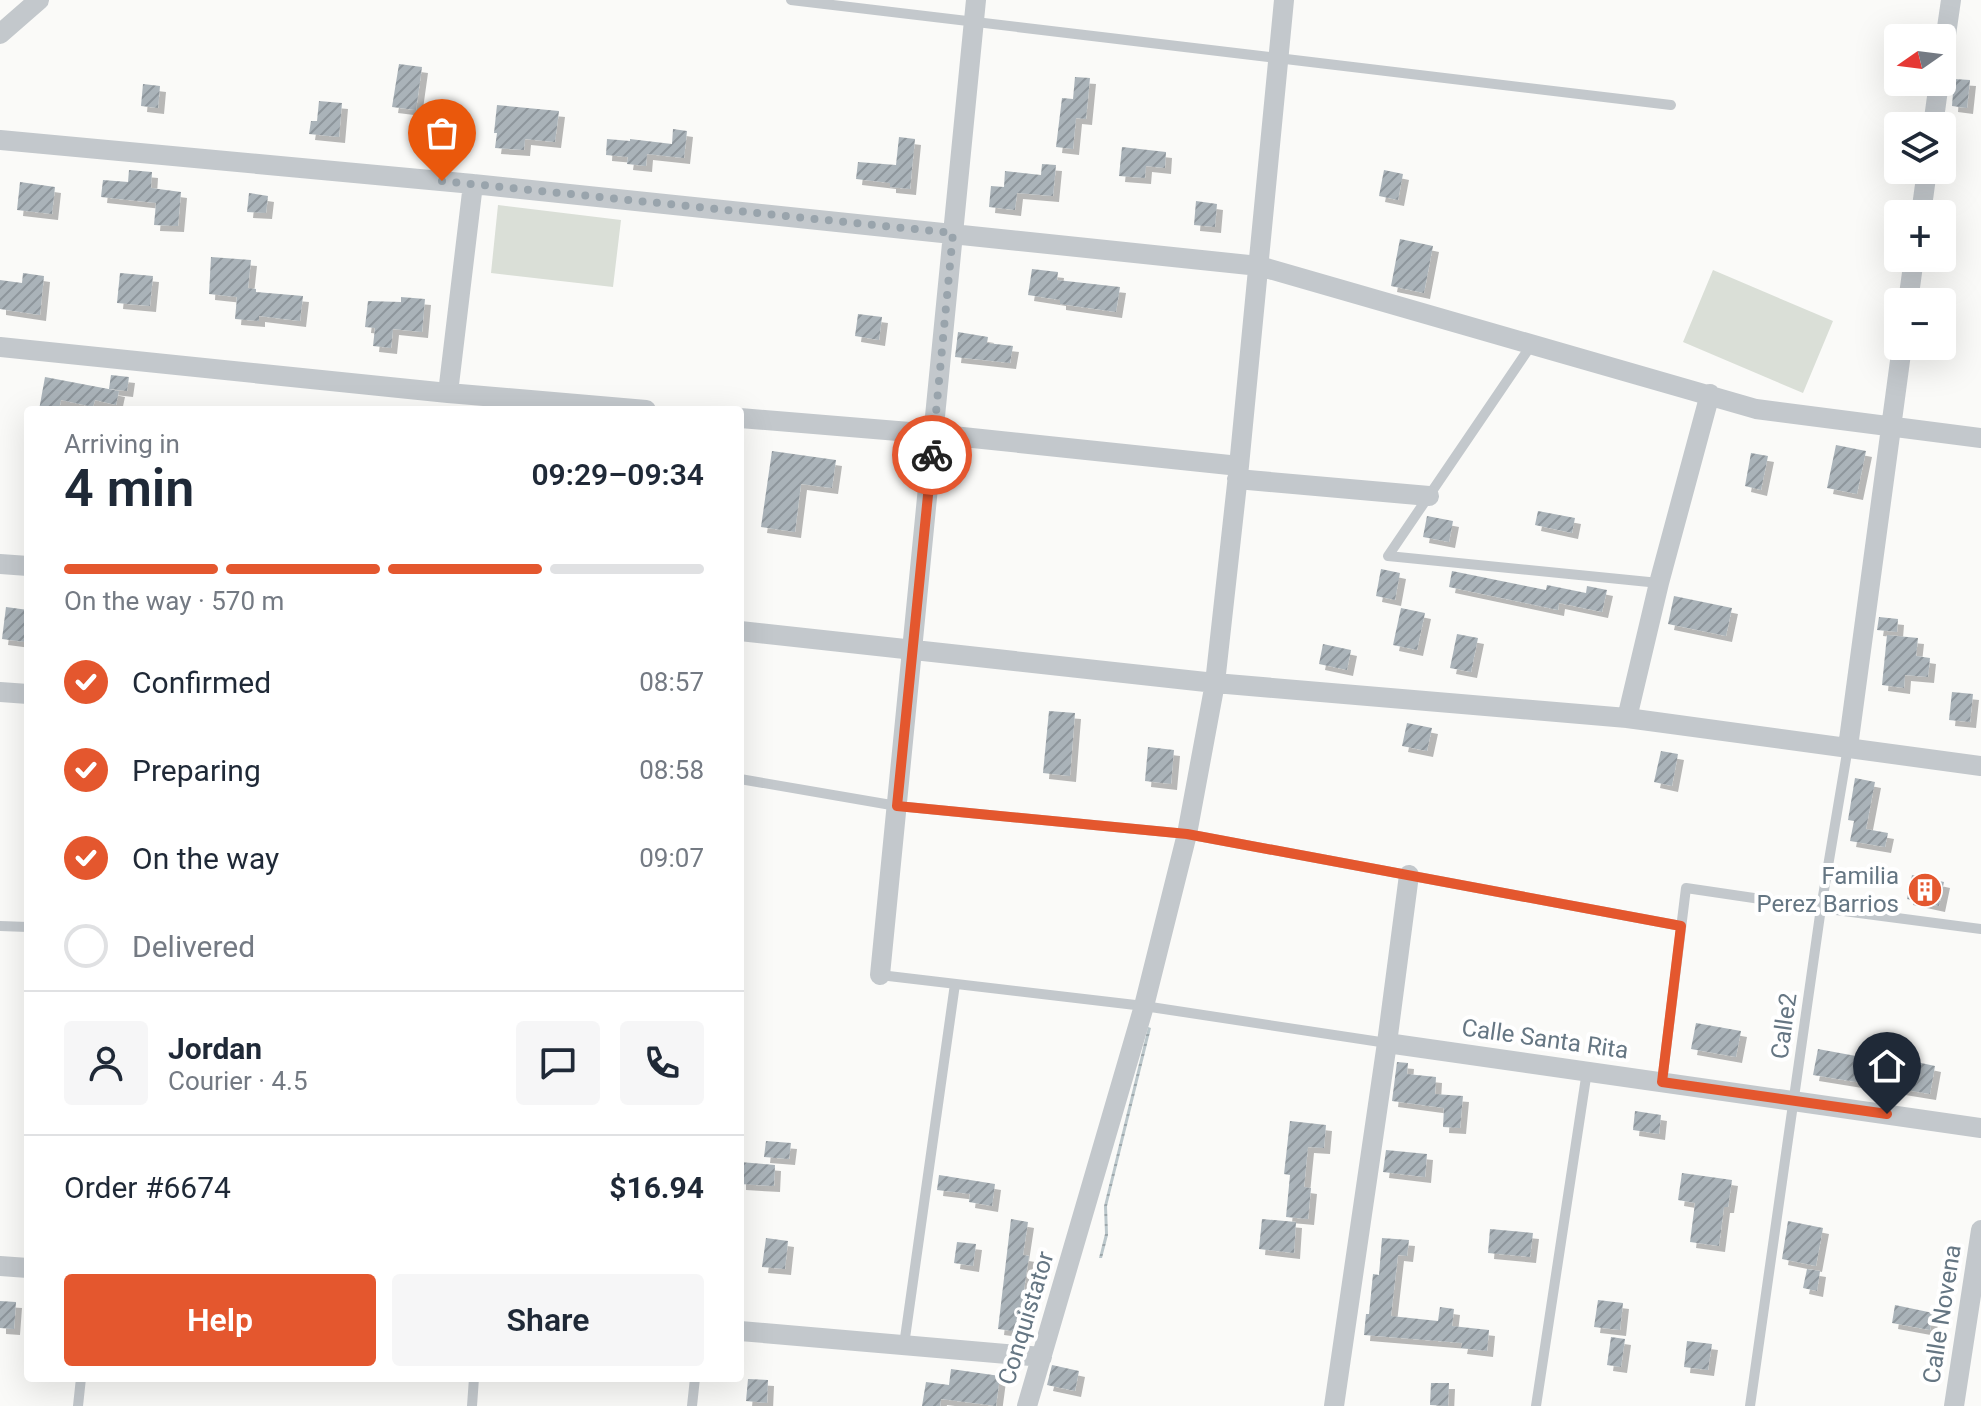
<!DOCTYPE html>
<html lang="en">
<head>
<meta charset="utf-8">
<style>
  body { margin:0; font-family:Roboto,sans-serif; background:#f6f6f7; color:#1f2937; height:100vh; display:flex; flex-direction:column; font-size:30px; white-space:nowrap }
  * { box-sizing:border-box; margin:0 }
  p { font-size:26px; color:#747a83 }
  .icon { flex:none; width:44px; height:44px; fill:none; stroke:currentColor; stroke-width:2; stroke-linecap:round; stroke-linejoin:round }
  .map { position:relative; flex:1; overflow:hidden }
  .sheet { position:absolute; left:24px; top:406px; width:720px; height:976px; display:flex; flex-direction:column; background:#fff; border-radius:8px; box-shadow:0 8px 32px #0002 }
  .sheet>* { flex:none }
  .needle { width:52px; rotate:256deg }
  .fabs { position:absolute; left:1884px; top:24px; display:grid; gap:16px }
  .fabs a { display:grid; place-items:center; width:72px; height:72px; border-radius:8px; background:#fff; box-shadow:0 8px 32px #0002; font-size:40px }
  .pin { position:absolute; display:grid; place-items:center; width:68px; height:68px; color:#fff; margin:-82px -34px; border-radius:50% 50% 50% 0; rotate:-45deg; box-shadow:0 0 8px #0007 }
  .pin .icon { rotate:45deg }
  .courier { position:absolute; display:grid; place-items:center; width:80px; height:80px; margin:-40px; border:6px solid #e4572e; border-radius:50%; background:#fff; color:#222; box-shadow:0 2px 10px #0007 }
  .headline em { font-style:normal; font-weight:600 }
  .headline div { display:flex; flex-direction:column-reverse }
  .headline { display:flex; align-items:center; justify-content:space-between; height:136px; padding:0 40px }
  h1 { font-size:52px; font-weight:600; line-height:60px }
  .bar { display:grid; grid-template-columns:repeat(4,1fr); gap:12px 8px; align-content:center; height:96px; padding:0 40px }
  .bar i { height:10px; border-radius:6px; background:#e0e1e3 }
  .bar .selected { background:#e4572e }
  .bar p { grid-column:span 4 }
  .line { display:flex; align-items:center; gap:20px; padding:0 40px; border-top:2px solid #e0e1e3 }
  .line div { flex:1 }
  .round { display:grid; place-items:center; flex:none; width:84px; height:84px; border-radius:8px; background:#f6f6f7 }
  ol { padding:0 40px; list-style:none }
  li { display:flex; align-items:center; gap:24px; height:88px }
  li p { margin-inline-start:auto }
  li .icon { padding:8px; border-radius:50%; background:#e4572e; color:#fff; stroke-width:4 }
  li:last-child { color:#747a83 }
  li i { width:44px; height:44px; border:4px solid #e0e1e3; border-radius:50% }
  .primary-button { display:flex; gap:16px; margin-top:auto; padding:16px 40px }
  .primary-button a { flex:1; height:92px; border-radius:8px; background:#e4572e; color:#fff; font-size:32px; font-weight:600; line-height:92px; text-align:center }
  .primary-button a+a { background:#f6f6f7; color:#1f2937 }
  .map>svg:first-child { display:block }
  .pitch { fill:#dadfd7 }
  .water { fill:url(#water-rules) }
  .building { fill:url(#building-hatch); filter:url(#shadow) }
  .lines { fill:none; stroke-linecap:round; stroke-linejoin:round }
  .service { stroke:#c3c8cc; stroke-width:10 }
  .minor { stroke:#c3c8cc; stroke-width:20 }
  .done { stroke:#99a4ac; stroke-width:8; stroke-dasharray:0 14.4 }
  .route { stroke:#e4572e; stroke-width:10 }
  .labels { text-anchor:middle; stroke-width:8; stroke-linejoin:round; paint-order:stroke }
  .poi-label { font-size:24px; fill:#657683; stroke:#fff; text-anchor:end }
  .street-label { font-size:24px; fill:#657683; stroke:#fff }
</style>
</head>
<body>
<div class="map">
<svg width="1981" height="1406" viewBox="0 0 1981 1406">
  <defs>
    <pattern id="water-rules" width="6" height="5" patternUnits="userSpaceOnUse" patternTransform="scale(2)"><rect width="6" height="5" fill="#bbc7cb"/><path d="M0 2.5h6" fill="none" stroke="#9ca6aa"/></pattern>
    <pattern id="building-hatch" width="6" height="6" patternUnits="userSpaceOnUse" patternTransform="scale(2)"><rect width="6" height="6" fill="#aab3b9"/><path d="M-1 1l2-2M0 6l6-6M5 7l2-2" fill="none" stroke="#8e969c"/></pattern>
    <filter id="shadow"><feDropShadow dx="6" dy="6" stdDeviation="0" flood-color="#0004"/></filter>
  </defs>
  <rect width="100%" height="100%" fill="#fafaf8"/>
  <path class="pitch" d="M498,205L621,220L613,287L491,273Z
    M1713,270L1833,321L1803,393L1683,342Z"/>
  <path class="water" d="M1148,1027L1151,1028L1107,1206L1108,1235L1102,1258H1099L1105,1234L1104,1206Z"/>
  <path class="building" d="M399,64L422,67L416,110L392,107Z
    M1075,77L1090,78L1086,119L1076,118L1073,149L1056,147L1062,98L1073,99Z
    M1954,79L1970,80L1967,108L1952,106Z
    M143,84L160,86L158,108L141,106Z
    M319,101L342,103L339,137L309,134L311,121H317Z
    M497,105L559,111L555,142L525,139L524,150L495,148L497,133H494Z
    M673,129L687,131L684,158L647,154L646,166L627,164L628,157L606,155L607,139L630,141V139L672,144Z
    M899,137L915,139L910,189L890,187V183L856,179L858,162L896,165Z
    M1122,147L1166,152L1165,168L1146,166L1145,178L1119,176Z
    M1042,164L1056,165L1053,196L1017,193L1015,210L989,207L991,186L1004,187L1005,171L1041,175Z
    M129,170L152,172L151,188L181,192L178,226L154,225L156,203L101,197L103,180L128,182Z
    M1384,170L1403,174L1398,200L1379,196Z
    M20,182L55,187L52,214L17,210Z
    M249,193L268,196L266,213L247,212Z
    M1196,201L1217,204L1215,227L1194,225Z
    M1400,239L1433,246L1424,293L1391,286Z
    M211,257L251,260L248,288L256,289V292L303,296L300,321L259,316V321L235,319L237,297L209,294Z
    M1032,269L1058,272L1057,280L1120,287L1116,312L1060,304V300L1028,295Z
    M23,273L44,276L40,315L0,309V280L22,283Z
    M120,273L153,276L150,306L117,303Z
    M401,297L425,299L422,332L393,329L391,348L373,346L375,328L365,327L368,301L401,302Z
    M858,314L882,317L879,340L855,336Z
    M958,332L988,337L987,343L1013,346L1010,363L955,357Z
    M111,375L129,377L127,391L109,389Z
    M45,377L119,391L116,405L95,400L93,407L61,400L59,410H39Z
    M1836,445L1866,451L1857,494L1827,488Z
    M772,451L836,460L832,488L801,484L795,532L761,527Z
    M1751,453L1768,456L1761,490L1745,486Z
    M1538,511L1575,518L1572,533L1535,525Z
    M1427,516L1453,521L1449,542L1423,537Z
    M1381,569L1400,573L1395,600L1376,596Z
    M1452,571L1546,590L1547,585L1586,593L1587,586L1607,590L1602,612L1559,603L1558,610L1449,587Z
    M1674,596L1732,608L1726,636L1668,624Z
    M6,607L28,610L25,642L2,639Z
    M1401,608L1425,613L1417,650L1393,645Z
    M1879,617L1898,619L1897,632L1877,630Z
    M1457,634L1478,638L1471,672L1450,668Z
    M1887,635L1918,638L1916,656L1930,658L1928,677L1905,675L1904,688L1882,685Z
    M1323,644L1351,650L1347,670L1319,664Z
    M1952,692L1973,694L1970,722L1949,720Z
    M1049,711L1075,713L1070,776L1043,773Z
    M1407,723L1432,728L1427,751L1402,746Z
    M1148,747L1174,750L1171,784L1145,781Z
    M1661,751L1678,754L1672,786L1654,782Z
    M1855,778L1875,782L1866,829L1888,833L1885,847L1850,841L1854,821L1848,820Z
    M1912,875L1944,882L1939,906L1907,899Z
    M1696,1023L1741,1031L1736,1057L1691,1049Z
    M1818,1049L1856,1056V1059L1911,1069L1912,1061L1935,1066L1930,1094L1813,1075Z
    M1397,1062L1408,1063L1407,1074L1436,1077L1435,1094L1463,1096L1460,1128L1443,1127L1444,1108L1392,1101Z
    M1635,1111L1661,1115L1659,1134L1633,1130Z
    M1290,1121L1326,1125L1324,1148L1308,1147L1304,1187L1311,1188L1308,1219L1286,1217L1290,1175L1284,1174Z
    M766,1141L791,1143L789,1159L764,1157Z
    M1386,1150L1427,1154L1425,1177L1383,1172Z
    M740,1162L775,1165L774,1186L740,1184Z
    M1682,1173L1732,1180L1728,1207H1724L1719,1246L1690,1242L1695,1203L1678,1200Z
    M939,1175L995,1184L992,1206L969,1202L970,1194L937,1190Z
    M1011,1219L1028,1222L1023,1255L1029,1256L1023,1297L1030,1298L1026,1333L998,1329Z
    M1262,1219L1296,1222L1294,1253L1259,1249Z
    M1788,1221L1823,1228L1816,1266L1782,1259Z
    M1490,1229L1533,1233L1530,1257L1488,1253Z
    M766,1238L788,1241L785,1269L762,1267Z
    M1382,1238L1409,1240L1407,1256L1398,1255L1391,1316L1438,1321L1440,1307L1454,1309L1452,1326L1489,1330L1487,1351L1461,1348L1462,1343L1364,1335L1366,1314H1369L1373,1274L1379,1275Z
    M957,1242L976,1244L973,1266L954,1263Z
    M1807,1269L1820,1271L1817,1291L1803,1288Z
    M1598,1300L1623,1303L1620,1330L1594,1327Z
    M0,1301L16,1302L14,1329L0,1328Z
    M1895,1305L1933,1313L1930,1330L1892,1323Z
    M1611,1337L1625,1339L1621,1367L1607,1365Z
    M1687,1341L1712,1344L1708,1370L1684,1367Z
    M1052,1365L1079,1371L1075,1391L1047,1385Z
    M951,1369L1000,1376L996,1406L941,1399L940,1406H922L926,1382L949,1385Z
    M748,1379L768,1380L767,1403L746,1401Z
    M1431,1383H1449L1448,1406L1430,1405Z"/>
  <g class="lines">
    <path class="service" d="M791,0L1671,105
      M1532,344L1388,556L1659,583
      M740,779L897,806L1187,834L1681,926
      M0,926L28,927
      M880,975L1144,1006L1387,1043
      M1662,1082L1686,888L1821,908L1981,929
      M904,1345L955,984
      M78,1406L81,1378
      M472,1406L474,1378
      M692,1406L695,1378
      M1536,1406L1587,1071
      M1750,1406L1821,908L1848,747"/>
    <path class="minor" d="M0,34L39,0
      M1942,62L1951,0
      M1933,126L1939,82
      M0,140L473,184L1259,266L1756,409L1981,438
      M1921,214L1927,170
      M1908,302L1914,258
      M0,347L448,393L646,410
      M448,393L473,184
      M740,418L934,434L1239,466
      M1237,479L1429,496
      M0,564L28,566
      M740,631L1215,683L1627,718L1981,766
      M0,692L28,694
      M1627,718L1659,583L1710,394
      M1848,747L1902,346
      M880,975L976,0
      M1387,1043L1981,1128
      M0,1266L28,1268
      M740,1331L1042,1357
      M1027,1406L1144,1006L1187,834L1215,683L1239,466L1284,0
      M1334,1406L1387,1043L1409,875
      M1954,1406L1981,1230"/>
  </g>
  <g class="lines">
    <path class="done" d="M442,181L953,233L932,455"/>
    <path class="route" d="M932,455L897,806L1187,834L1681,926L1662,1082L1887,1114"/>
  </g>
  <defs>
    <g id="building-disc" transform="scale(1.8)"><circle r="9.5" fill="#e4572e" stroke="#fff"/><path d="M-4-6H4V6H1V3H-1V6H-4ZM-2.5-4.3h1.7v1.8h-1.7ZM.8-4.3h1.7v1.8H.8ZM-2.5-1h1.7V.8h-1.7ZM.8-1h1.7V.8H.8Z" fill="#fff"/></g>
  </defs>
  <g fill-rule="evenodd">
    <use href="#building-disc" x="1925" y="890"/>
  </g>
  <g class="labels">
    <g class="poi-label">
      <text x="1899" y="884">Familia<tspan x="1899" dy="28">Perez Barrios</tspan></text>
    </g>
    <g class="street-label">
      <text transform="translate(1784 1026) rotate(-82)" y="8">Calle2</text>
      <text transform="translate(1545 1039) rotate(8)" y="8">Calle Santa Rita</text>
      <text transform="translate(1942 1314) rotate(-81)" y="8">Calle Novena</text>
      <text transform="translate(1026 1318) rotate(-73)" y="8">Conquistator</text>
    </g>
  </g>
</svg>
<div class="fabs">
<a><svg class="needle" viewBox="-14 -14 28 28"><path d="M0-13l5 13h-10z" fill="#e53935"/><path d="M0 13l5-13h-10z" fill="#747a83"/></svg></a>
<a><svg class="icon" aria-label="layers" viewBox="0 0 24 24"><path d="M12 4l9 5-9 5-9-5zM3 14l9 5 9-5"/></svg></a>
<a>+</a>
<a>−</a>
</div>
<div class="pin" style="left:442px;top:181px;background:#ea580c"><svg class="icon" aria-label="bag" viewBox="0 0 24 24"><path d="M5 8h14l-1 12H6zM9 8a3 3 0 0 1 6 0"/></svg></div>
<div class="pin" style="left:1887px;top:1114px;background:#1f2937"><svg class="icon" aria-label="home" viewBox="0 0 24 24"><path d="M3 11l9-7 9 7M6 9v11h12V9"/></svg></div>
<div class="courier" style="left:932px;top:455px"><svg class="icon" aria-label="bike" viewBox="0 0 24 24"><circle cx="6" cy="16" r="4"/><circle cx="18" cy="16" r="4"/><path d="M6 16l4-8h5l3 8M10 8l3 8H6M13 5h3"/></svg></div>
<section class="sheet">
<div class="headline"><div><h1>4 min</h1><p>Arriving in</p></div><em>09:29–09:34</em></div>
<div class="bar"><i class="selected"></i><i class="selected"></i><i class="selected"></i><i></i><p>On the way · 570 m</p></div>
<ol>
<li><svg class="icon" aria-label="check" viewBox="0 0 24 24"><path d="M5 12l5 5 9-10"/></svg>Confirmed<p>08:57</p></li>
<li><svg class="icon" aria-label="check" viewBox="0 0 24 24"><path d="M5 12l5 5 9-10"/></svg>Preparing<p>08:58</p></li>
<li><svg class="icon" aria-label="check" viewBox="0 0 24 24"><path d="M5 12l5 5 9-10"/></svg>On the way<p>09:07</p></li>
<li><i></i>Delivered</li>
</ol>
<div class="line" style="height:144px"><a class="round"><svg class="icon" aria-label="person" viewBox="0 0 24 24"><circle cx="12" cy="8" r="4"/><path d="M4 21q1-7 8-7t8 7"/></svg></a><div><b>Jordan</b><p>Courier · 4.5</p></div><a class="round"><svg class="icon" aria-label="chat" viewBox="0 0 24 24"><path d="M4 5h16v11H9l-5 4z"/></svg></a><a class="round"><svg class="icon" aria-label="phone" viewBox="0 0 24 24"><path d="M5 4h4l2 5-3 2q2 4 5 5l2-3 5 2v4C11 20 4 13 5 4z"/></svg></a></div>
<div class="line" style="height:104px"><div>Order #6674</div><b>$16.94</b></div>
<div class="primary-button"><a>Help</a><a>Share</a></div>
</section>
</div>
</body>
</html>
